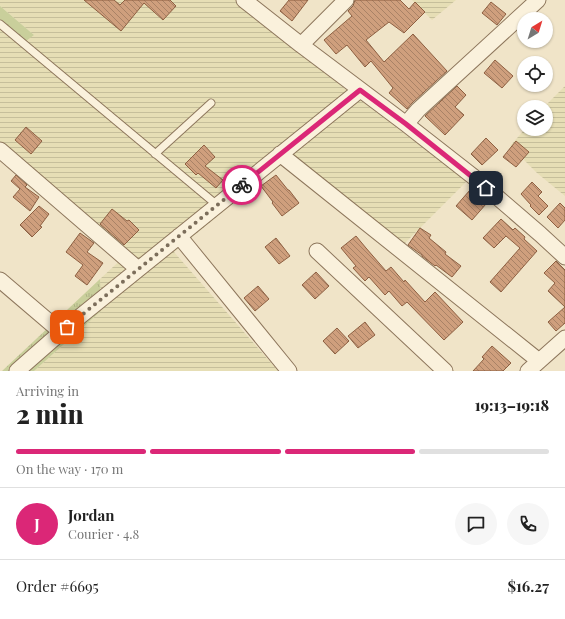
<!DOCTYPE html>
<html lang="en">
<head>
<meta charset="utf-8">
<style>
  body { margin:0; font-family:"Playfair Display",serif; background:#f6f6f6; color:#222; height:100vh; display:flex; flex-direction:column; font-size:15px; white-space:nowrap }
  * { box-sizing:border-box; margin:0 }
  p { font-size:13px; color:#767676 }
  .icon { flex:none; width:22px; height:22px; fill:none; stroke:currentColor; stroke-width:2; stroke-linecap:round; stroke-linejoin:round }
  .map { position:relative; height:371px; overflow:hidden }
  .side { display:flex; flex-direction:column; background:#fff; flex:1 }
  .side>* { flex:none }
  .needle { width:26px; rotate:38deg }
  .tools { position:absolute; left:517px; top:12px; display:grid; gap:8px }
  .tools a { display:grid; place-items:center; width:36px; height:36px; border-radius:50%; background:#fff; box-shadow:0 1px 3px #0004; font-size:20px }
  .pin { position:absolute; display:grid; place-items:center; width:34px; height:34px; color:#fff; margin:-17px; border-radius:8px; box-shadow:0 2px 6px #0006 }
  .courier { position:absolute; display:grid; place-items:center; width:40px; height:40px; margin:-20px; border:3px solid #db2777; border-radius:50%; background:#fff; color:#222; box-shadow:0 1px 5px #0007 }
  .head em { font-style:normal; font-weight:800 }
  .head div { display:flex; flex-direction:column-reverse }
  .head { display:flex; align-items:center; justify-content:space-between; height:68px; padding:0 16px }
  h1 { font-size:26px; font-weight:800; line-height:30px }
  .bar { display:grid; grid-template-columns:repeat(4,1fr); gap:6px 4px; align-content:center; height:48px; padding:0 16px }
  .bar i { height:5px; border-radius:3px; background:#e0e0e0 }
  .bar .active { background:#db2777 }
  .bar p { grid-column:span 4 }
  .line { display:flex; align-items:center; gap:10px; padding:0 16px; border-top:1px solid #e0e0e0 }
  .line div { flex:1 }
  .round { display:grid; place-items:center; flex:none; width:42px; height:42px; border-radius:21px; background:#f6f6f6 }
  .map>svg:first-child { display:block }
  .farmland { fill:url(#farmland-rules) }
  .grass { fill:url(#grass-tufts) }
  .building { fill:url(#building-back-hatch); stroke:#8d5f41 }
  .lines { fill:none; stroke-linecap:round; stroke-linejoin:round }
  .service-casing { stroke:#8d765c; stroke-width:9 }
  .minor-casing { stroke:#8d765c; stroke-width:17 }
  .service { stroke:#faf1dc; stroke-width:7 }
  .minor { stroke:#faf1dc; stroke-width:15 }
  .done { stroke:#7c6e5b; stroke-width:4; stroke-dasharray:0 7.2 }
  .route { stroke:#db2777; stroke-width:5 }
</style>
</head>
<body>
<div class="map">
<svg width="565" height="371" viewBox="0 0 565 371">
  <defs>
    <pattern id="farmland-rules" width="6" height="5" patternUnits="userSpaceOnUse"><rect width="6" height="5" fill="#e6deb5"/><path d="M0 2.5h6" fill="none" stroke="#c6bf9b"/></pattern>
    <pattern id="grass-tufts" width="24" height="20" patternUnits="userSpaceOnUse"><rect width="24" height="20" fill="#c9cf9b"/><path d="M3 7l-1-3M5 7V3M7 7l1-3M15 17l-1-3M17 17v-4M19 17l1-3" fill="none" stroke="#aeb285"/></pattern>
    <pattern id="building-back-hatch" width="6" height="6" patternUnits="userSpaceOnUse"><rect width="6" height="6" fill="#cf9f7d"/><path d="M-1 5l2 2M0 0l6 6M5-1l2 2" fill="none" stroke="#a98266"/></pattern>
  </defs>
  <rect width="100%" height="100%" fill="#f0e4c8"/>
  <path class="farmland" d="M0,0H235L331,78L467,181L398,250L288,158L174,252L278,371H34L101,311L100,279L127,254L0,146V27L34,35L0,6Z
    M412,0H456L432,20Z
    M565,86V196L537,173L510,146L525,129H546V107H544Z"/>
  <path class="grass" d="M0,6L34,35L22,44L0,27Z
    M100,279L101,311L34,371H2Z"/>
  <path class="building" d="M84,0H114L120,5L125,0H170L176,6L163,20L144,3L121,31Z
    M289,0H308L292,21L280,11Z
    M355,0H400L409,9L415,2L425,12L404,33L389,22L366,40L384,62L413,34L447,71L412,103L407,109L389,93L393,88L371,61L365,67L347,45L336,54L324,40L352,16L348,11L353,6Z
    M491,2L506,14L497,25L482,13Z
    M495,60L513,76L502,88L484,73Z
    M457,86L466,95L455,107L464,115L445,135L425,116Z
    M26,127L42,141L31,154L15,140Z
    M486,138L498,150L482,165L471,154Z
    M516,141L529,152L516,167L503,157Z
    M204,145L215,157L205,166L223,180L216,188L198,173L196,175L185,164Z
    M16,175L27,185L25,187L39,197L30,211L13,197L20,189L11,181Z
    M276,175L288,190H289L299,203L282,216L272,203L273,202L261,186Z
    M532,182L542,192L538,196L548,206L539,215L530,206L531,205L521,194Z
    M470,190L486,204L472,220L456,206Z
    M560,203L565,208V220L558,228L547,217Z
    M39,206L49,214L40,226L42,227L32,237L20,225Z
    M112,209L127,221L129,220L139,230L124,245L100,224Z
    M501,219L513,230L515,228L525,237L524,239L537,251L501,292L490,282L520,248L506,236L494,248L483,238Z
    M420,228L431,235L429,238L446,252L445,254L461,266L452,277L436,265L435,266L422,256V255L408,245Z
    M80,233L94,243L87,252L103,263L87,285L75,276L83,265L66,252Z
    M356,236L366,248L386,271L391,267L404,282L405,280L425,302L435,292L463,322L444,340L407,302L402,306L389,291L385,295L369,277L365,281L353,268L356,266L341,248Z
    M276,238L290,256L279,264L265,247Z
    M556,261L565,270V323L556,331L548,322L565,307L548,291L555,283L544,273Z
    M316,272L329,286L315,299L302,285Z
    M258,286L269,299L255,311L244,298Z
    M365,322L375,335L358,348L348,336Z
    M337,328L349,341L335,354L323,341Z
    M492,346L511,363L503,371H473L484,359L482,357Z"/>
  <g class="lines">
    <g class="service-casing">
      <path id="service" d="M0,24L217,205
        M155,154L211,103"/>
    </g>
    <g class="minor-casing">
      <path id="minor" d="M244,0L301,45L406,124L475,178L540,234L565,257
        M301,45L346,0
        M406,124L418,110L538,0
        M0,150L138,269
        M280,154L539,361
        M179,236L289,371
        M317,251L445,371
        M0,280L61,332
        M17,371L67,327L360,90
        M528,371L565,338"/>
    </g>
    <use href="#service" class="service"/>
    <use href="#minor" class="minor"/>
  </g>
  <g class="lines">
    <path class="done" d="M67,327L242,185"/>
    <path class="route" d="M242,185L360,90L406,124L486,188"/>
  </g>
</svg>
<div class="tools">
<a><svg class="needle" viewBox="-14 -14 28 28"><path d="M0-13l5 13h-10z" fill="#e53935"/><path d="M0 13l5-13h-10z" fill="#767676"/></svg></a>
<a><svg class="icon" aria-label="locate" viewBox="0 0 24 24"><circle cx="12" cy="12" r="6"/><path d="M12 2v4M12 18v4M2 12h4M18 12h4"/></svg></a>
<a><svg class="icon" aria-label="layers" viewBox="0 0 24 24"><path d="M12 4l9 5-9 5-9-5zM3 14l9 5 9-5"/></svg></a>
</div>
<div class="pin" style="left:67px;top:327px;background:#ea580c"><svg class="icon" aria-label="bag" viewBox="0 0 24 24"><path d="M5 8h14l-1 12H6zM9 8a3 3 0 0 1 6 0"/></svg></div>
<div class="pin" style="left:486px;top:188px;background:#1f2937"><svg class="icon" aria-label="home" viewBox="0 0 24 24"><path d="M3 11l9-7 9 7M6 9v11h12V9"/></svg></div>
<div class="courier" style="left:242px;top:185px"><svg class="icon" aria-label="bike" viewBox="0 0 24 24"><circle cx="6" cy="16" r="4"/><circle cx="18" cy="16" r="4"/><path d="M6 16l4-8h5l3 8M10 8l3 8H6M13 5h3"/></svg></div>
</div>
<section class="side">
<div class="head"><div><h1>2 min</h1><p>Arriving in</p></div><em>19:13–19:18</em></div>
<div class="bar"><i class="active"></i><i class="active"></i><i class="active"></i><i></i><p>On the way · 170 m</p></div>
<div class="line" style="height:72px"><b class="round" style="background:#db2777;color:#fff">J</b><div><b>Jordan</b><p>Courier · 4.8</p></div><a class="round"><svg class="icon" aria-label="chat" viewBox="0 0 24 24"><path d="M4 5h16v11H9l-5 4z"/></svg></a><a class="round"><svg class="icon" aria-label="phone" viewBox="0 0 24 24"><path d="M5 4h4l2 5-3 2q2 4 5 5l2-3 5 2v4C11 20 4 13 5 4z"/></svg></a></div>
<div class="line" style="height:52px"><div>Order #6695</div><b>$16.27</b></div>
</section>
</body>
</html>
